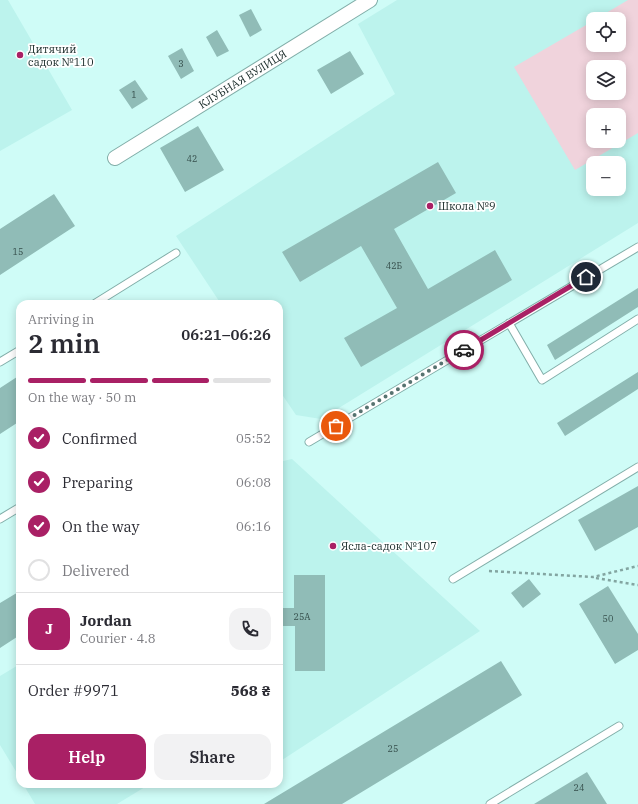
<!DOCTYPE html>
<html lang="en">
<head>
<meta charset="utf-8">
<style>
  body { margin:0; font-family:"IBM Plex Serif",serif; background:#f2f2f3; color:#2b2b33; height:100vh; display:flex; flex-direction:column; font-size:15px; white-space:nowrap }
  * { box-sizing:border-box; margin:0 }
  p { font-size:13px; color:#7c7c81 }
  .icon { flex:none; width:22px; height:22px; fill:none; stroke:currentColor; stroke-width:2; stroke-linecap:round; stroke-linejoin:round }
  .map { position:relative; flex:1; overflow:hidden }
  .panel { position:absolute; left:16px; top:300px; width:267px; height:488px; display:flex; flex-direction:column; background:#fff; border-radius:12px; box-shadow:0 2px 10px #0003 }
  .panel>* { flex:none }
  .buttons { position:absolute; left:586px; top:12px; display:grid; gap:8px }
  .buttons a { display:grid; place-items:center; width:40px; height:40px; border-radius:8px; background:#fff; box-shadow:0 2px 10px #0003; font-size:20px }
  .pin { position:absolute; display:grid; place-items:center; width:34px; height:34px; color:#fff; margin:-17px; border:2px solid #fff; border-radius:50%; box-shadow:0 1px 4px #0007 }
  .courier { position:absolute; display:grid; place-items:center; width:40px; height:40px; margin:-20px; border:3px solid #a92065; border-radius:50%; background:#fff; color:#222; box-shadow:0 1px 5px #0007 }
  .head em { font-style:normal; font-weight:600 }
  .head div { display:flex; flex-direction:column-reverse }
  .head { display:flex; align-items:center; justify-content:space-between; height:68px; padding:0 12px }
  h1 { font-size:26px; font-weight:600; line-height:30px }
  .bar { display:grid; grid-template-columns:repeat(4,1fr); gap:6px 4px; align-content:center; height:48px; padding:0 12px }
  .bar i { height:5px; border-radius:3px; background:#e1e1e2 }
  .bar .current { background:#a92065 }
  .bar p { grid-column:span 4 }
  .line { display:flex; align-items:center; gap:10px; padding:0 12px; border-top:1px solid #e1e1e2 }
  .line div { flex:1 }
  .round { display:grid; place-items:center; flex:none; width:42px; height:42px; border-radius:12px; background:#f2f2f3 }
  ol { padding:0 12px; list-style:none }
  li { display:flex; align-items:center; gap:12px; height:44px }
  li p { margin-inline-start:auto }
  li .icon { padding:4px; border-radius:50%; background:#a92065; color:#fff; stroke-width:4 }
  li:last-child { color:#7c7c81 }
  li i { width:22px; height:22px; border:2px solid #e1e1e2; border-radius:50% }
  .cta { display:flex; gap:8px; margin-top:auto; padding:8px 12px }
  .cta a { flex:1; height:46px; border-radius:12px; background:#a92065; color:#fff; font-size:16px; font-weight:600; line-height:46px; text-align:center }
  .cta a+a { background:#f2f2f3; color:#2b2b33 }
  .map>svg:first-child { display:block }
  .built { fill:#bcf3ed; fill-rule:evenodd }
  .green { fill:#f0d3dc; fill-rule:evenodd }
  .building { fill:#90bcb7 }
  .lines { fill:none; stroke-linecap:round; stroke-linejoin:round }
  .lane-casing { stroke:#82aea9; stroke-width:9 }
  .street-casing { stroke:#82aea9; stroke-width:16 }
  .path { stroke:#83a5a1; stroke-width:2.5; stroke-dasharray:3 3; stroke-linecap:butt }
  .lane { stroke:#fff; stroke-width:7 }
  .street { stroke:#fff; stroke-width:14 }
  .done { stroke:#577370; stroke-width:4; stroke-dasharray:0 7.2 }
  .route { stroke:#a92065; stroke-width:5 }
  .poi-dot { fill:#a92065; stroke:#fff; stroke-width:1.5 }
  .labels { text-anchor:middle; stroke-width:3.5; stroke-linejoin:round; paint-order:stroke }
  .number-label { font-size:9px; fill:#354e4b }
  .poi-label { font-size:11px; fill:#172927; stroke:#fff; text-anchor:start }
  .street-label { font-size:11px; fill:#172927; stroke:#fff }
</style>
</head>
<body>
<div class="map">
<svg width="638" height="804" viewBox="0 0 638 804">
  <rect width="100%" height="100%" fill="#cffcf7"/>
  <path class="built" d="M0,0H8L72,110L0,151Z
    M397,0H638V223L321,419L296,415L279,390V304H221L176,236L395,94L358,24ZM593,19H619V45H593ZM593,67H619V93H593ZM593,115H619V141H593ZM593,163H619V189H593Z
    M292,459L480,631L279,762V462Z
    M20,664V778L0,745V676Z
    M23,784H150L117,804H35Z"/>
  <path class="green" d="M628,0H638V133L575,170L514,67L593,21V45H619V19H596ZM593,67H619V93H593ZM593,115H619V141H593Z"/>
  <path class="building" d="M251,9L262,30L250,37L239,15Z
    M217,30L229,51L217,57L206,37Z
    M182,48L194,71L181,79L168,56Z
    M350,51L364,74L331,94L317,70Z
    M135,80L148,99L132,109L119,90Z
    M198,126L224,170L185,192L160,148Z
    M438,162L456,193L394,229L428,289L495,250L512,280L361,367L344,338L397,308L361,246L300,282L282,252Z
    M54,194L75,226L0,275V229Z
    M638,288V307L555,360L547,345Z
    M638,372V389L565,436L557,423Z
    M20,375V421L0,434V388Z
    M638,486V527L595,551L578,520Z
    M294,575H325V671H295V626H279V608H294Z
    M529,579L541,594L523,608L511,593Z
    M608,586L638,634V650L615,664L579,604Z
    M20,591V635L0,648V603Z
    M501,661L522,695L342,804H264Z
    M587,772L607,804H534Z"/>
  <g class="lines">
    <g class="lane-casing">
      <path id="lane" d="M94,304L176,253
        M509,323L542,380L638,319
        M0,362L20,350
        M309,442L638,247
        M0,519L20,507
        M453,579L638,467
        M490,804L619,726"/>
    </g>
    <g class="street-casing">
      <g id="street">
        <path id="s1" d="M115,158L370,0"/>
      </g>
    </g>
    <path class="path" d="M489,571L593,577L638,566
      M596,578L638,585"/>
    <use href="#lane" class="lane"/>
    <use href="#street" class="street"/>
  </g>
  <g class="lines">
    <path class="done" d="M336,426L464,350"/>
    <path class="route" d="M464,350L586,277"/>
  </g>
  <g class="poi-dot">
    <circle cx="20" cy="55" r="4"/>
    <circle cx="430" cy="206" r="4"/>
    <circle cx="333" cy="546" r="4"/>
  </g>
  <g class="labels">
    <g class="number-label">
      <text x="181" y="67">3</text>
      <text x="134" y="98">1</text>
      <text x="192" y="162">42</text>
      <text x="18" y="255">15</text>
      <text x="394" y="269">42Б</text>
      <text x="302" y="620">25А</text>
      <text x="608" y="622">50</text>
      <text x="393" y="752">25</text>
      <text x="579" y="791">24</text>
    </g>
    <g class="poi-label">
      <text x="28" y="53">Дитячий<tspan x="28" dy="13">садок №110</tspan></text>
      <text x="438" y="210">Школа №9</text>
      <text x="341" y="550">Ясла-садок №107</text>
    </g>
    <g class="street-label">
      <text dy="4" stroke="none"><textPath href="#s1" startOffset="150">КЛУБНАЯ ВУЛИЦЯ</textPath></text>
    </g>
  </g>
</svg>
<div class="buttons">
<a><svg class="icon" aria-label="locate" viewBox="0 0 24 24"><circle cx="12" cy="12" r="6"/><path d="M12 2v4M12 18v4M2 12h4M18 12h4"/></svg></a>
<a><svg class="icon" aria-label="layers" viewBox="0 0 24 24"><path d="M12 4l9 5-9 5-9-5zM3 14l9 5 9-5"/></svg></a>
<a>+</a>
<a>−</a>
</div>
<div class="pin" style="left:336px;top:426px;background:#ea580c"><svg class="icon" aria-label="bag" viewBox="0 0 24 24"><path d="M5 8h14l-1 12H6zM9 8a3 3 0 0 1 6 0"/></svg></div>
<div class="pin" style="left:586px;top:277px;background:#1f2937"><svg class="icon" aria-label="home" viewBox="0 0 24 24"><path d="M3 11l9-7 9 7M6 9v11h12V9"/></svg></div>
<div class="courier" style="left:464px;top:350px"><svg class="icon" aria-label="car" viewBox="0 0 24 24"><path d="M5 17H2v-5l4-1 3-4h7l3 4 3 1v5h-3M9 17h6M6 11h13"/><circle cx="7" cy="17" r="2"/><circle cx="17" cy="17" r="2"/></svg></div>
<section class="panel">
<div class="head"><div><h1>2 min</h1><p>Arriving in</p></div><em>06:21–06:26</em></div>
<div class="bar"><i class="current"></i><i class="current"></i><i class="current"></i><i></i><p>On the way · 50 m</p></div>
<ol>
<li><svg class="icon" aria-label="check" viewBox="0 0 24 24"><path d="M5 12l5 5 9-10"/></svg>Confirmed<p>05:52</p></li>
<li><svg class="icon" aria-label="check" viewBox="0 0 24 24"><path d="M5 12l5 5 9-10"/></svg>Preparing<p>06:08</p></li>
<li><svg class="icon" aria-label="check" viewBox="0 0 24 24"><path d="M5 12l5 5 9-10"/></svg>On the way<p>06:16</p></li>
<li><i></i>Delivered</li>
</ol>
<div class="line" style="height:72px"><b class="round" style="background:#a92065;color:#fff">J</b><div><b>Jordan</b><p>Courier · 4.8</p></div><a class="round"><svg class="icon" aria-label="phone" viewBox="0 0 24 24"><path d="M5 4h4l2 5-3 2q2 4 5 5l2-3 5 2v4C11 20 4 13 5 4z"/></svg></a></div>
<div class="line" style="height:52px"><div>Order #9971</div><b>568 ₴</b></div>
<div class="cta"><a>Help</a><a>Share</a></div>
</section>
</div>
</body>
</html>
